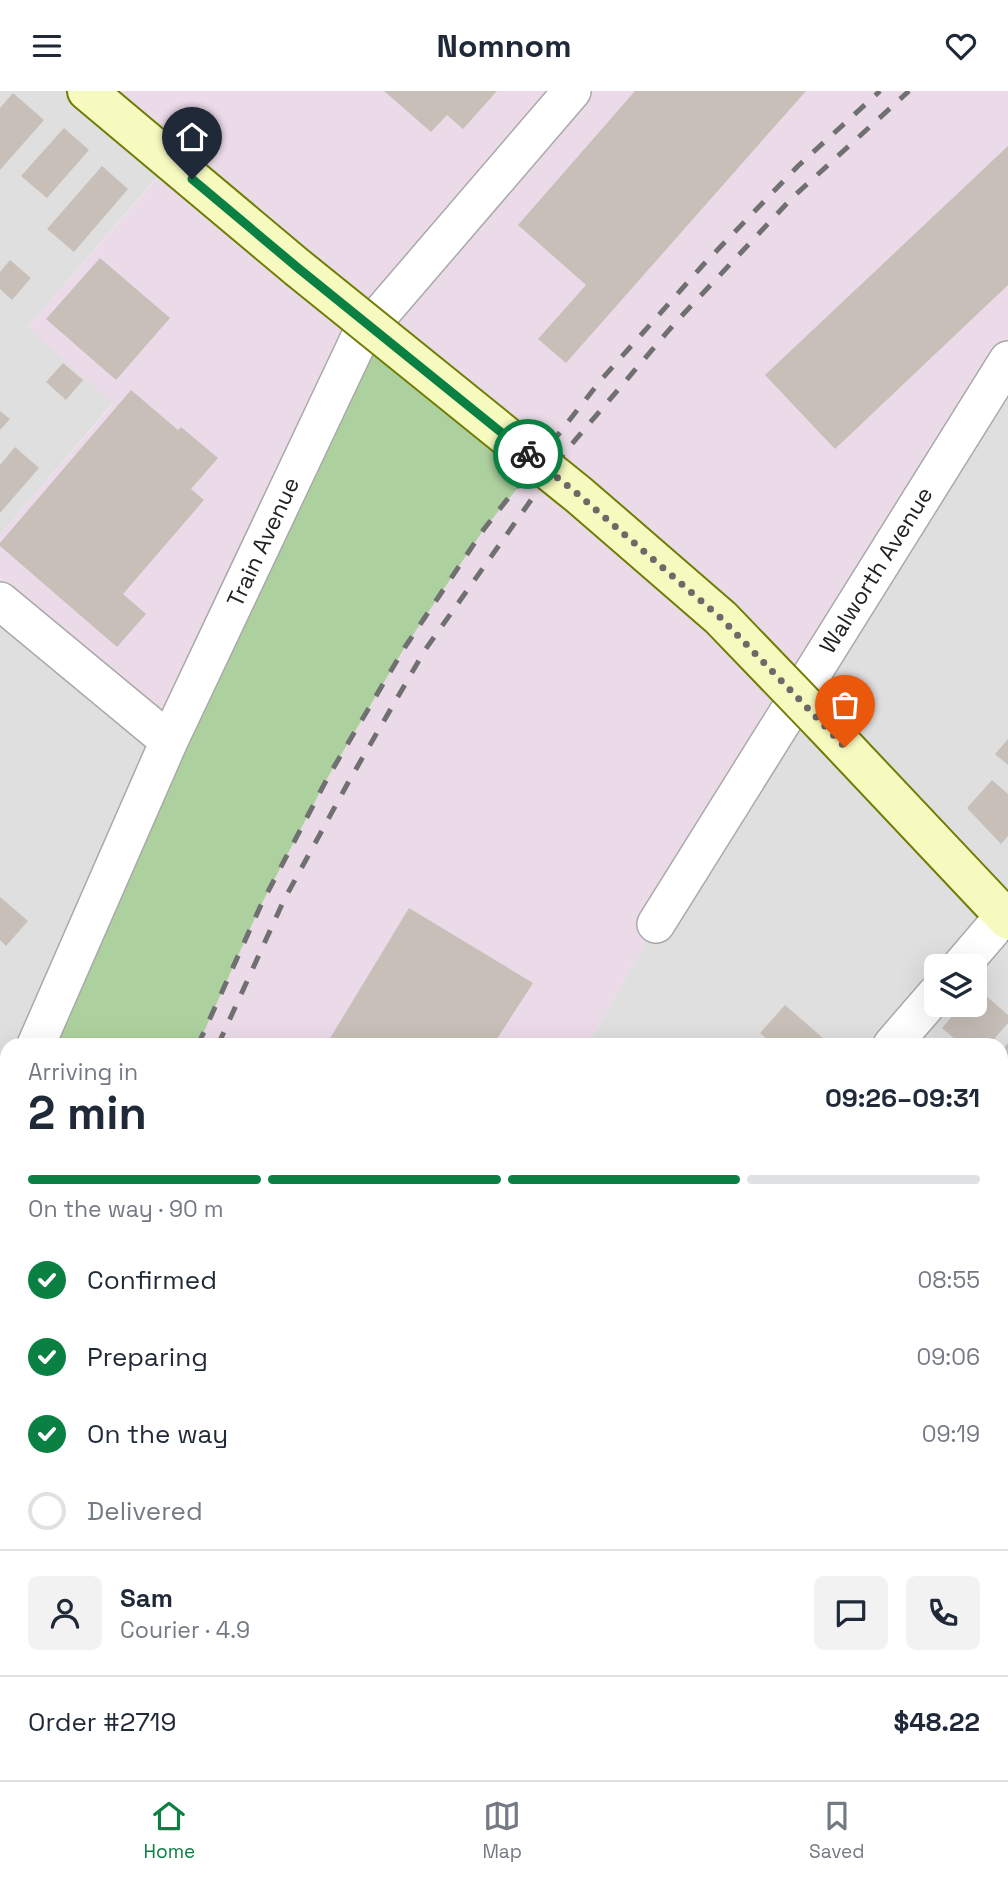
<!DOCTYPE html>
<html lang="en">
<head>
<meta charset="utf-8">
<style>
  body { margin:0; font-family:"Space Grotesk",sans-serif; background:#f2f2f3; color:#1f2937; height:100vh; display:flex; flex-direction:column; font-size:26px; white-space:nowrap }
  * { box-sizing:border-box; margin:0 }
  p { font-size:23px; color:#747a83 }
  .icon { flex:none; width:38px; height:38px; fill:none; stroke:currentColor; stroke-width:2; stroke-linecap:round; stroke-linejoin:round }
  .map { position:relative; flex:1; overflow:hidden }
  .details { position:absolute; left:0px; top:947px; width:1008px; height:744px; display:flex; flex-direction:column; background:#fff; border-radius:21px 21px 0 0; box-shadow:0 7px 28px #0002 }
  .details>* { flex:none }
  .fabs { position:absolute; left:924px; top:863px; display:grid; gap:14px }
  .fabs a { display:grid; place-items:center; width:63px; height:63px; border-radius:10px; background:#fff; box-shadow:0 7px 28px #0002; font-size:35px }
  .pin { position:absolute; display:grid; place-items:center; width:60px; height:60px; color:#fff; margin:-72px -30px; border-radius:50% 50% 50% 0; rotate:-45deg; box-shadow:0 0 7px #0007 }
  .pin .icon { rotate:45deg }
  .courier { position:absolute; display:grid; place-items:center; width:70px; height:70px; margin:-35px; border:5px solid #0b8043; border-radius:50%; background:#fff; color:#222; box-shadow:0 2px 9px #0007 }
  .headline em { font-style:normal; font-weight:700 }
  .headline div { display:flex; flex-direction:column-reverse }
  .headline { display:flex; align-items:center; justify-content:space-between; height:119px; padding:0 28px }
  h1 { font-size:46px; font-weight:700; line-height:52px }
  .bar { display:grid; grid-template-columns:repeat(4,1fr); gap:10px 7px; align-content:center; height:84px; padding:0 28px }
  .bar i { height:9px; border-radius:5px; background:#e0e1e3 }
  .bar .on { background:#0b8043 }
  .bar p { grid-column:span 4 }
  .line { display:flex; align-items:center; gap:18px; padding:0 28px; border-top:2px solid #e0e1e3 }
  .line div { flex:1 }
  .round { display:grid; place-items:center; flex:none; width:74px; height:74px; border-radius:10px; background:#f2f2f3 }
  ol { padding:0 28px; list-style:none }
  li { display:flex; align-items:center; gap:21px; height:77px }
  li p { margin-inline-start:auto }
  li .icon { padding:7px; border-radius:50%; background:#0b8043; color:#fff; stroke-width:4 }
  li:last-child { color:#747a83 }
  li i { width:38px; height:38px; border:4px solid #e0e1e3; border-radius:50% }
  header { display:flex; justify-content:space-between; align-items:center; height:91px; padding:0 28px; background:#fff; font-size:32px; font-weight:700 }
  .menu { display:flex; justify-content:space-around; align-items:center; height:98px; border-top:2px solid #e0e1e3; background:#fff; font-size:19px; color:#747a83 }
  .menu a { display:grid; justify-items:center; gap:4px }
  .menu .on { color:#0b8043 }
  .map>svg:first-child { display:block }
  .residential { fill:#e0dfdf; fill-rule:evenodd }
  .industrial { fill:#ebdbe8 }
  .forest { fill:#add19e }
  .building { fill:#c7bfb8 }
  .lines { fill:none; stroke-linecap:round; stroke-linejoin:round }
  .lane-casing { stroke:#a9a9a9; stroke-width:21 }
  .street-casing { stroke:#a9a9a9; stroke-width:40 }
  .secondary-casing { stroke:#707d05; stroke-width:42 }
  .lane { stroke:#fff; stroke-width:18 }
  .street { stroke:#fff; stroke-width:37 }
  .secondary { stroke:#f7fabf; stroke-width:38 }
  .rail { stroke:#707070; stroke-width:5; stroke-dasharray:14 14; stroke-linecap:butt }
  .secondary-bridge-casing { stroke:#707d05; stroke-width:42; stroke-linecap:butt }
  .secondary-bridge { stroke:#f7fabf; stroke-width:38 }
  .done { stroke:#6b6a68; stroke-width:7; stroke-dasharray:0 12.6 }
  .route { stroke:#0b8043; stroke-width:9 }
  .labels { text-anchor:middle; stroke-width:5; stroke-linejoin:round; paint-order:stroke }
  .street-label { font-size:23px; fill:#222; stroke:#fff }
</style>
</head>
<body>
<header><svg class="icon" aria-label="menu" viewBox="0 0 24 24"><path d="M4 6h16M4 12h16M4 18h16"/></svg>Nomnom<svg class="icon" aria-label="heart" viewBox="0 0 24 24"><path d="M12 20l-8-8c-3-5 5-10 8-4 3-6 11-1 8 4z"/></svg></header>
<div class="map">
<svg width="1008" height="1689" viewBox="0 0 1008 1689">
  <rect width="100%" height="100%" fill="#f2efe9"/>
  <path class="residential" d="M0,0H87L171,70L28,236L113,312L0,444Z
    M1008,269V1159L1001,1153V954H588L656,833ZM936,875H975V914H936Z
    M0,510L169,650L36,954H7V1023L0,1039Z"/>
  <path class="industrial" d="M87,0H1008V269L656,833L588,954H198L261,814L328,686L405,556L484,438L538,372L169,650L0,510V444L113,313L28,236L171,71Z
    M1001,1153L1008,1159V1609L1001,1615Z
    M200,1684H903L894,1689H207Z"/>
  <path class="forest" d="M359,248L539,371L484,438L405,556L328,686L261,814L198,954H36Z
    M7,1023V1590L0,1612V1039Z
    M1008,1609V1689H894L903,1684H1001V1615Z"/>
  <path class="building" d="M384,0H497L463,38L447,24L431,41Z
    M635,0H806L566,272L538,248L586,194L518,134Z
    M13,2L44,29L0,79V17Z
    M64,37L89,59L47,107L21,85Z
    M1008,55V194L835,358L765,284Z
    M102,75L128,98L74,161L47,138Z
    M100,167L170,227L116,289L46,228Z
    M10,169L31,187L12,209L0,198V181Z
    M63,272L83,289L66,309L46,291Z
    M131,299L178,339L181,336L218,367L191,398L204,409L123,503L146,523L117,556L0,455V452Z
    M0,320L10,328L0,339Z
    M15,356L39,377L0,422V374Z
    M1008,648V674L995,663Z
    M992,689L1008,703V745L1001,753L967,717Z
    M0,806L28,830L6,855L0,849Z
    M409,817L533,892L493,954H326Z
    M977,897L1008,924V932L989,954H962L942,937L962,914H975V899Z
    M785,914L831,954H773L760,942Z
    M1008,952V979L1001,972V960Z
    M1008,982V1002L1001,996V990Z
    M1008,1069V1114L1001,1122V1077Z"/>
  <g class="lines">
    <g class="lane-casing">
      <path id="lane" d="M1001,1153L1008,1159
        M1001,1390L1008,1383"/>
    </g>
    <g class="street-casing">
      <path id="street" d="M0,510L169,650
        M656,833L1008,269
        M961,875L1008,820
        M36,954L169,650L359,248L572,0
        M892,954L936,903
        M0,1036L7,1020
        M1001,1516L1008,1510
        M386,1684L391,1689
        M759,1684L762,1689
        M685,1689L698,1684"/>
    </g>
    <g class="secondary-casing">
      <path id="secondary" d="M87,0L298,177
        M825,635L1008,829
        M0,1514L7,1520
        M1001,1615L1008,1609
        M200,1684L207,1689
        M894,1689L903,1684"/>
    </g>
    <use href="#lane" class="lane"/>
    <use href="#street" class="street"/>
    <use href="#secondary" class="secondary"/>
    <path class="rail" d="M198,954L261,814L328,686L405,556L484,438L601,289L703,174L798,75L880,0
      M218,954L284,809L349,690L425,559L565,361L675,232L793,106L909,0
      M0,1629L7,1598
      M7,1689L8,1684
      M22,1689L23,1684"/>
    <g class="secondary-bridge-casing">
      <path id="secondary-bridge" d="M298,177L579,404L721,527L825,635"/>
    </g>
    <use href="#secondary-bridge" class="secondary-bridge"/>
  </g>
  <g class="lines">
    <path class="done" d="M528,363L579,404L721,527L845,656"/>
    <path class="route" d="M192,88L298,177L528,363"/>
  </g>
  <g class="labels">
    <g class="street-label">
      <text transform="translate(263 451) rotate(-65)" y="8">Train Avenue</text>
      <text transform="translate(876 479) rotate(-58)" y="8">Walworth Avenue</text>
    </g>
  </g>
</svg>
<div class="fabs">
<a><svg class="icon" aria-label="layers" viewBox="0 0 24 24"><path d="M12 4l9 5-9 5-9-5zM3 14l9 5 9-5"/></svg></a>
</div>
<div class="pin" style="left:845px;top:656px;background:#ea580c"><svg class="icon" aria-label="bag" viewBox="0 0 24 24"><path d="M5 8h14l-1 12H6zM9 8a3 3 0 0 1 6 0"/></svg></div>
<div class="pin" style="left:192px;top:88px;background:#1f2937"><svg class="icon" aria-label="home" viewBox="0 0 24 24"><path d="M3 11l9-7 9 7M6 9v11h12V9"/></svg></div>
<div class="courier" style="left:528px;top:363px"><svg class="icon" aria-label="bike" viewBox="0 0 24 24"><circle cx="6" cy="16" r="4"/><circle cx="18" cy="16" r="4"/><path d="M6 16l4-8h5l3 8M10 8l3 8H6M13 5h3"/></svg></div>
<section class="details">
<div class="headline"><div><h1>2 min</h1><p>Arriving in</p></div><em>09:26–09:31</em></div>
<div class="bar"><i class="on"></i><i class="on"></i><i class="on"></i><i></i><p>On the way · 90 m</p></div>
<ol>
<li><svg class="icon" aria-label="check" viewBox="0 0 24 24"><path d="M5 12l5 5 9-10"/></svg>Confirmed<p>08:55</p></li>
<li><svg class="icon" aria-label="check" viewBox="0 0 24 24"><path d="M5 12l5 5 9-10"/></svg>Preparing<p>09:06</p></li>
<li><svg class="icon" aria-label="check" viewBox="0 0 24 24"><path d="M5 12l5 5 9-10"/></svg>On the way<p>09:19</p></li>
<li><i></i>Delivered</li>
</ol>
<div class="line" style="height:126px"><a class="round"><svg class="icon" aria-label="person" viewBox="0 0 24 24"><circle cx="12" cy="8" r="4"/><path d="M4 21q1-7 8-7t8 7"/></svg></a><div><b>Sam</b><p>Courier · 4.9</p></div><a class="round"><svg class="icon" aria-label="chat" viewBox="0 0 24 24"><path d="M4 5h16v11H9l-5 4z"/></svg></a><a class="round"><svg class="icon" aria-label="phone" viewBox="0 0 24 24"><path d="M5 4h4l2 5-3 2q2 4 5 5l2-3 5 2v4C11 20 4 13 5 4z"/></svg></a></div>
<div class="line" style="height:91px"><div>Order #2719</div><b>$48.22</b></div>
</section>
</div>
<nav class="menu">
<a class="on"><svg class="icon" aria-label="home" viewBox="0 0 24 24"><path d="M3 11l9-7 9 7M6 9v11h12V9"/></svg>Home</a>
<a><svg class="icon" aria-label="map" viewBox="0 0 24 24"><path d="M3 6l6-2 6 2 6-2v14l-6 2-6-2-6 2zM9 4v14M15 6v14"/></svg>Map</a>
<a><svg class="icon" aria-label="saved" viewBox="0 0 24 24"><path d="M7 4h10v16l-5-4-5 4z"/></svg>Saved</a>
</nav>
</body>
</html>
